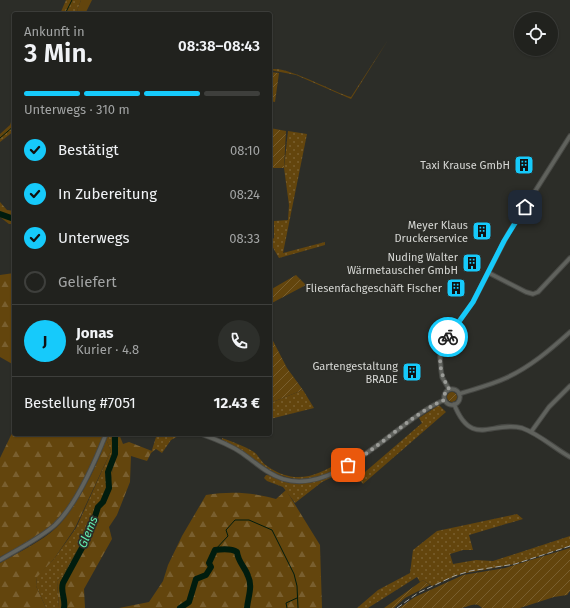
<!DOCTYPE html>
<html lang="de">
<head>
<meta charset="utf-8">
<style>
  body { margin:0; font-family:"Fira Sans",sans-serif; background:#2d2f2b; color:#f1f3f6; height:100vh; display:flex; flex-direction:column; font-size:15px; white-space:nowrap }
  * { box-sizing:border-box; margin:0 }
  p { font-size:13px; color:#a2a4a4 }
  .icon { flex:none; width:22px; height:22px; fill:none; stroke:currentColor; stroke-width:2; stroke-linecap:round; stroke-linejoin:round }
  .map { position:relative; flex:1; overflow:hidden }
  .sheet { position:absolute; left:12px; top:12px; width:260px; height:424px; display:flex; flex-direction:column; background:#21221e; border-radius:4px; box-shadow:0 1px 3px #0004,0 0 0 1px #3e3f3c }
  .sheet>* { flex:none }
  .fabs { position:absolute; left:514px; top:12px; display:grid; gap:8px }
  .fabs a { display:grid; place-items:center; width:44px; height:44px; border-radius:50%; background:#21221e; box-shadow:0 1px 3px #0004,0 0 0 1px #3e3f3c; font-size:20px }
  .pin { position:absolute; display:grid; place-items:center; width:34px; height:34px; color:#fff; margin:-17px; border-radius:8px; box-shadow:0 2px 6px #0006 }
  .courier { position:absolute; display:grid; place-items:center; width:40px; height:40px; margin:-20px; border:3px solid #16cafb; border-radius:50%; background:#fff; color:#222; box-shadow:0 1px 5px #0007 }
  .headline em { font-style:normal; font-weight:600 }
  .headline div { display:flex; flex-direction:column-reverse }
  .headline { display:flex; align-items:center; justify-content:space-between; height:68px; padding:0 12px }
  h1 { font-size:26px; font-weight:600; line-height:30px }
  .bar { display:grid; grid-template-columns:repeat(4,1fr); gap:6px 4px; align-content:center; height:48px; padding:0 12px }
  .bar i { height:5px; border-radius:3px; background:#3e3f3c }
  .bar .current { background:#16cafb }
  .bar p { grid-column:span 4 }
  .line { display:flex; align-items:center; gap:10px; padding:0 12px; border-top:1px solid #3e3f3c }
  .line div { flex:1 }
  .round { display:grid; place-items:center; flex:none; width:42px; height:42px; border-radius:21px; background:#2d2f2b }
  ol { padding:0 12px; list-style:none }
  li { display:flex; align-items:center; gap:12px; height:44px }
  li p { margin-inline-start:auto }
  li .icon { padding:4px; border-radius:50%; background:#16cafb; color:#111; stroke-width:4 }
  li:last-child { color:#a2a4a4 }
  li i { width:22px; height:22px; border:2px solid #3e3f3c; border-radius:50% }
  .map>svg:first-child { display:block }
  .grass { fill:url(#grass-dots) }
  .forest { fill:url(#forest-firs) }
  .garden { fill:url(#garden-furrows) }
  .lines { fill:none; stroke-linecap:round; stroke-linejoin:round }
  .stream { stroke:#001c0e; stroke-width:1 }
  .river { stroke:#001c0e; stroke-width:6 }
  .minor-casing { stroke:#474844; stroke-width:5.5 }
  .minor { stroke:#60625d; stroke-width:3.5 }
  .rail { stroke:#a2a39f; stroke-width:1; stroke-dasharray:6 3; stroke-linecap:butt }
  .done { stroke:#9b9c98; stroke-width:4; stroke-dasharray:0 7.2 }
  .route { stroke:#16cafb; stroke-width:5 }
  .labels { text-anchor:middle; stroke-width:3.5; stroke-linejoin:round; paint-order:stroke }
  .poi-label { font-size:11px; fill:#d7d8d5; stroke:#2c2d28; text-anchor:end }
  .water-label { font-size:12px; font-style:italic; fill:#61ecae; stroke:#2c2d28 }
</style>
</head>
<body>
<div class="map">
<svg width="570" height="608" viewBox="0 0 570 608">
  <defs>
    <pattern id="grass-dots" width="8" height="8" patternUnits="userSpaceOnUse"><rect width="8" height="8" fill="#63450d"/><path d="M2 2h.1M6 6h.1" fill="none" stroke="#795f2f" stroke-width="1.8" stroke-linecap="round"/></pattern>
    <pattern id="forest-firs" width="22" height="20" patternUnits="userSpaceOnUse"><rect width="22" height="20" fill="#63450d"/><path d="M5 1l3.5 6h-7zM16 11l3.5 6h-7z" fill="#795f2f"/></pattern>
    <pattern id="garden-furrows" width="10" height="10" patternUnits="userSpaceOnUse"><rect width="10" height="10" fill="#63450d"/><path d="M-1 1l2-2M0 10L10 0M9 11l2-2" fill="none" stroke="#795f2f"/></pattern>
  </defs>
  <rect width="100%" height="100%" fill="#2c2d28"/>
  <path class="grass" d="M66,0H81L76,14H60Z
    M388,40L351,99L296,75L270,70C282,63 335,93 351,97Z
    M14,114V131L0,142V134L10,125Z
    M288,131L307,134L283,253L325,242V245L279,258L272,246L271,240L274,238V221L288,220L289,205L284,168Z
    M303,390L314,408L270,419V403Z
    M439,405L446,412L363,484L358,478L422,423L419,418Z
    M108,434H110L115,455L111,480L89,529L63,575L57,581L59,608H46L36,586L37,576L54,559L76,528L111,451L106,439Z
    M157,434H182L171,440L162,453L156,449L151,453Z
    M222,438C233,442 244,446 254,452C259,456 261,462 267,466C294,485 316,477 341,461L345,464C341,469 332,471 326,474C280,492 259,458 222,440Z
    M346,468L349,469L322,482L295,503L283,487L267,481L264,478L266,475C273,475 280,481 287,482C309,486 327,477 346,468Z
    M517,514L523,519L469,535L473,550H463L450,554L453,564L476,560L493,561L570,536V546L515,564L461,574L432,586L423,580L420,582L417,577L368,608H357L378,590L410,573L413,550L437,531Z"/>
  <path class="forest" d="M81,0H92L85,14H76Z
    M0,202L7,210L14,211V224H9L0,217Z
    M14,273V365L0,357V275Z
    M14,429V434H104C94,462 71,511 48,529C33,540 16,548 0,557V458Z
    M110,434H119L123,444L129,442L152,451L147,461L131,456L130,482L117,515L109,527L112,539L84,589L85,608H59L57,581L63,575L89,529L111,480L115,455Z
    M106,439L111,451L75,528L54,559L37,577L36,586L46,608H0V563C19,552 41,542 57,527C76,508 98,465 106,439Z
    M286,490L320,545L322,608H119L149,602L163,581L168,565L182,536L206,495C230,491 252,492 276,499Z"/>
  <path class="garden" d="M270,72L279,73L275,102L270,101Z
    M270,128L286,131L284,168H270Z
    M296,275L306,285L270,304V290Z
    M270,335L287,368L303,390L270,403Z
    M447 397a5 5 0 1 1 10 0a5 5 0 1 1-10 0Z
    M570,548V591L567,595L554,597L520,608H482C476,601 470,606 462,608C447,608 416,608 399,608L415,597L463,575L505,568Z
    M423,580L430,585L405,598L394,608H384Z"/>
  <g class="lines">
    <path class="stream" d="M65,14L72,0
      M0,138L14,126
      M215,550L228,536L226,530L235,520H249L272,530L294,574L297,586L298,608
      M287,608L286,603L297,598"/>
    <path class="river" d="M0,214L14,219
      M64,608C66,599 60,592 63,583L89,535L98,507L103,502L109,488L108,472L115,454V434
      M180,608L189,602L196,579L206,575L211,567L209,563L215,550C222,549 231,548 237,552C238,562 245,567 248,576C253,586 248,597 247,608"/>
    <g class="minor-casing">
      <path id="minor" d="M489,273L526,292L533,294L538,292L570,258
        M449,389L442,377L441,369L440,356L443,344L473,302L508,234L570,136
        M444 397a8 8 0 1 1 16 0a8 8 0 1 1-16 0Z
        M459,394C474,389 491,385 506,378C530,367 550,350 570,332
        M454,404C472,449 492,420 522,428C539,434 554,448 570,457
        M531,432L549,407L570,386
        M201,434C215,439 229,444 242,453C255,462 267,474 283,479C338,496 397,420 444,400
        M0,560C18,549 39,539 55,525C77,504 95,462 106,434"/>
    </g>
    <use href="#minor" class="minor"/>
    <path class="rail" d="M397,608L418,593L454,576L470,571L515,564L570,546"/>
  </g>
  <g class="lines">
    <path class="done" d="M348,465C382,446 409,416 444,400L445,393L449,389C439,372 436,354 448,337"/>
    <path class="route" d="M448,337L473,302L504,241L525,207"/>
  </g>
  <defs>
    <g id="building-square" transform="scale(1)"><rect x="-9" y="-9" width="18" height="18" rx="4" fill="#16cafb" stroke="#2c2d28"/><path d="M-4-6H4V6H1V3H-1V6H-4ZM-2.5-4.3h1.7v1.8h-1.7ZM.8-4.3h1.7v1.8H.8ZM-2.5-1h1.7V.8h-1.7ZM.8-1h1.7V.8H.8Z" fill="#111"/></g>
  </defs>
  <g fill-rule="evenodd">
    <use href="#building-square" x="524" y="165"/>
    <use href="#building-square" x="482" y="231"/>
    <use href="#building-square" x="472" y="263"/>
    <use href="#building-square" x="456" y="288"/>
    <use href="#building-square" x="412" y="372"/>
  </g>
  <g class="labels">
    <g class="poi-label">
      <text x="510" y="169">Taxi Krause GmbH</text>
      <text x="468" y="229">Meyer Klaus<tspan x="468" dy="13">Druckerservice</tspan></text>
      <text x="458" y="261">Nuding Walter<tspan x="458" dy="13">Wärmetauscher GmbH</tspan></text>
      <text x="442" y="292">Fliesenfachgeschäft Fischer</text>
      <text x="398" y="370">Gartengestaltung<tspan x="398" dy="13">BRADE</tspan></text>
    </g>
    <g class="water-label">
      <text transform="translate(88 532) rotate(-68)" y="4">Glems</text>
    </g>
  </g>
</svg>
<div class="fabs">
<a><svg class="icon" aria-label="locate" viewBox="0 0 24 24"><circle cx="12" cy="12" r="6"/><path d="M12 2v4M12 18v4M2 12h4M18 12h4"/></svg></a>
</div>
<div class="pin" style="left:348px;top:465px;background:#ea580c"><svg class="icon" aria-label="bag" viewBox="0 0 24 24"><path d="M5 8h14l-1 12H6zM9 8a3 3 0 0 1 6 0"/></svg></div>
<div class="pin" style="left:525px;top:207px;background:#1f2937"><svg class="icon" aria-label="home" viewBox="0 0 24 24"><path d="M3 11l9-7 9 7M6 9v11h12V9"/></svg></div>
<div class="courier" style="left:448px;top:337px"><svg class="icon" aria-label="bike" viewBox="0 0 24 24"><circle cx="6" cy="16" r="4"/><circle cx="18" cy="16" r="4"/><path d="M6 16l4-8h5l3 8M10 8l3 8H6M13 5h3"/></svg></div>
<section class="sheet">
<div class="headline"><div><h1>3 Min.</h1><p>Ankunft in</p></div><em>08:38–08:43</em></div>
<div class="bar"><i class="current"></i><i class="current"></i><i class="current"></i><i></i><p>Unterwegs · 310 m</p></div>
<ol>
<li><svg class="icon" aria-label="check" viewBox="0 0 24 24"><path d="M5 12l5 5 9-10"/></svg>Bestätigt<p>08:10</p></li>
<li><svg class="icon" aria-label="check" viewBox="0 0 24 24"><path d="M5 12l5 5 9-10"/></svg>In Zubereitung<p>08:24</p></li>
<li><svg class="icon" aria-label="check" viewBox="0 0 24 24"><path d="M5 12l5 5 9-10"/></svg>Unterwegs<p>08:33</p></li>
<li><i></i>Geliefert</li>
</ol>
<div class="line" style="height:72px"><b class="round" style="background:#16cafb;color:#111">J</b><div><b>Jonas</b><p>Kurier · 4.8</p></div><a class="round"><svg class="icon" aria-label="phone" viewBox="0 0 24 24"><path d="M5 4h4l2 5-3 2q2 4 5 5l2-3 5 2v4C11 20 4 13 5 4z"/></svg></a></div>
<div class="line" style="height:52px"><div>Bestellung #7051</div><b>12.43 €</b></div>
</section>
</div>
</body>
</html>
